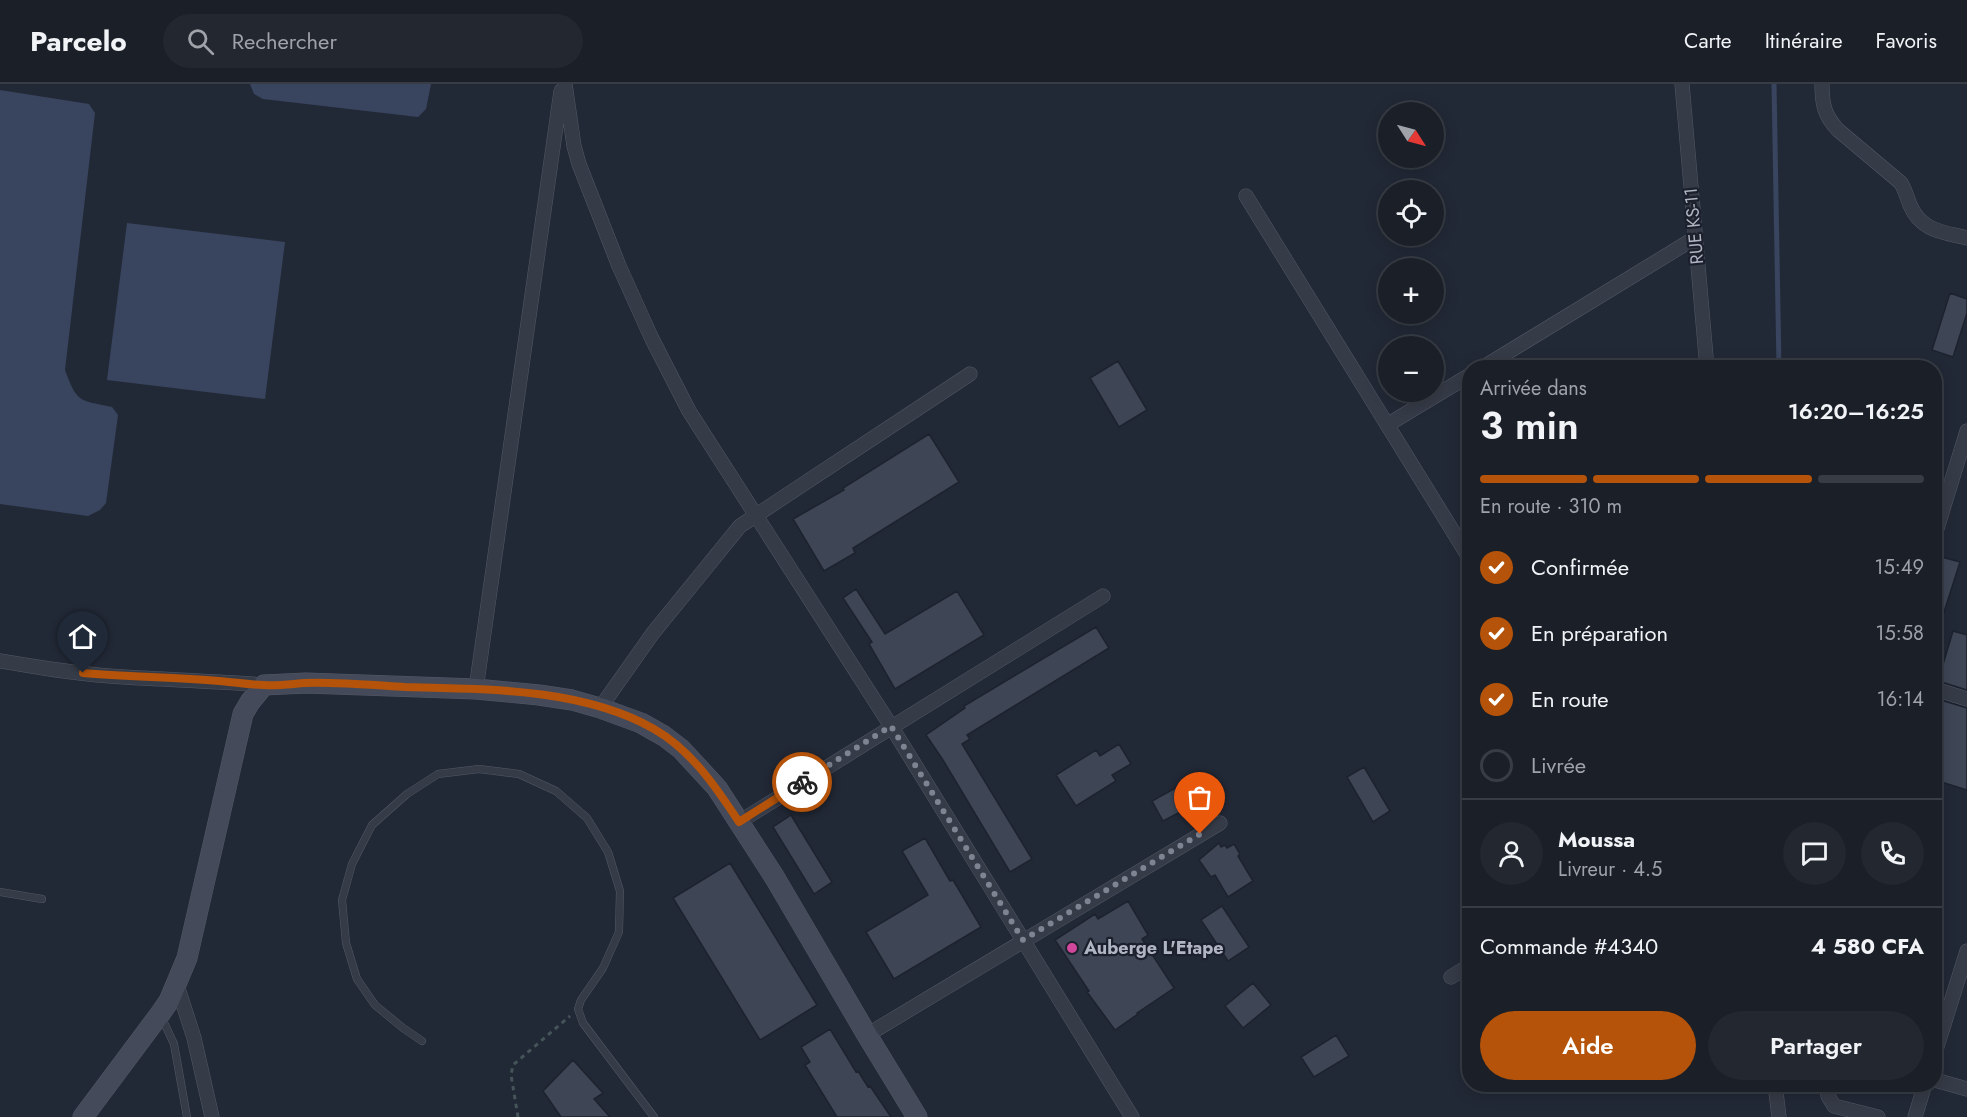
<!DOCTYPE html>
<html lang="fr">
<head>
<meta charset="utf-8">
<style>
  body { margin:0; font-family:Jost,sans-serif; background:#232730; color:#f1f3f6; height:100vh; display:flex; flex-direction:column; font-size:22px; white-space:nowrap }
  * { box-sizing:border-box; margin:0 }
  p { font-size:20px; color:#9fa2a8 }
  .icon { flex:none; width:33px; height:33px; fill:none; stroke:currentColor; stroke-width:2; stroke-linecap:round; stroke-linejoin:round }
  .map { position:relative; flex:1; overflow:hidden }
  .details { position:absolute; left:1462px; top:276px; width:480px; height:732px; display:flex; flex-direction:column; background:#1a1f28; border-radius:24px; box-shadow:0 3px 15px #0003,0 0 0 2px #383d45 }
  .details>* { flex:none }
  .needle { width:39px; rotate:126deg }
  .buttons { position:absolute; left:1378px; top:18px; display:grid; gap:12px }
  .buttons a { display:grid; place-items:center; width:66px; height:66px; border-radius:50%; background:#1a1f28; box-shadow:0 3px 15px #0003,0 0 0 2px #383d45; font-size:30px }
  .pin { position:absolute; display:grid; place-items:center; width:51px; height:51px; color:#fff; margin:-62px -26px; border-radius:50% 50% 50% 0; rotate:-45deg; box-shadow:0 0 6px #0007 }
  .pin .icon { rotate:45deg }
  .courier { position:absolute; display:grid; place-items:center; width:60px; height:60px; margin:-30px; border:4px solid #b45309; border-radius:50%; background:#fff; color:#222; box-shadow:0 2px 8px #0007 }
  .overview em { font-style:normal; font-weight:600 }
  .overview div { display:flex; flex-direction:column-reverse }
  .overview { display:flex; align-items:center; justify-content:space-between; height:102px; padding:0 18px }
  h1 { font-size:39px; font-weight:600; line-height:45px }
  .bar { display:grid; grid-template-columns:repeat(4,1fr); gap:9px 6px; align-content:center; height:72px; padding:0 18px }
  .bar i { height:8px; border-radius:4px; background:#383d45 }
  .bar .on { background:#b45309 }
  .bar p { grid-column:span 4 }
  .line { display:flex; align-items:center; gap:15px; padding:0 18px; border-top:2px solid #383d45 }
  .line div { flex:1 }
  .round { display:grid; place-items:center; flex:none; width:63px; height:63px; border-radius:32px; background:#232730 }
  ol { padding:0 18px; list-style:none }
  li { display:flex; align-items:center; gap:18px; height:66px }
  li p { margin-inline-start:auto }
  li .icon { padding:6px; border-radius:50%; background:#b45309; color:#fff; stroke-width:4 }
  li:last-child { color:#9fa2a8 }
  li i { width:33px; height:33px; border:3px solid #383d45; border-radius:50% }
  .cta { display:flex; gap:12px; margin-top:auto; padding:12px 18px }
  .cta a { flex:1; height:69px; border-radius:36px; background:#b45309; color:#fff; font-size:24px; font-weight:600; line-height:69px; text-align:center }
  .cta a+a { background:#232730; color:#f1f3f6 }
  header { display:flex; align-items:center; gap:36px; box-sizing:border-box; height:84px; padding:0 30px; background:#1a1f28; border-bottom:2px solid #383d45 }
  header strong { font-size:28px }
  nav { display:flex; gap:33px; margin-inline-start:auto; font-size:21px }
  .search { width:420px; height:54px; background:#232730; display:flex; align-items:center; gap:15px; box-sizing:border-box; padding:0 21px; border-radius:33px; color:#9fa2a8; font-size:22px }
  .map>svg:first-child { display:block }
  .water { fill:#39445f }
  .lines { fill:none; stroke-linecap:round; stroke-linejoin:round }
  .stream { stroke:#39445f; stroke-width:5 }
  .building { fill:#3e4656; stroke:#1d222e; stroke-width:1.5 }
  .lane-casing { stroke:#535865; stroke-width:8 }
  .street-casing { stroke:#535865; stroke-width:15 }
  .secondary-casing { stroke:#535865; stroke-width:21 }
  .path { stroke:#455459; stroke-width:3; stroke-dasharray:4.5 4.5; stroke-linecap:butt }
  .lane { stroke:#353b47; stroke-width:7 }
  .street { stroke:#353b47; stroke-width:14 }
  .secondary { stroke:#444a5a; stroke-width:20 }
  .done { stroke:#7e8492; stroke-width:6; stroke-dasharray:0 10.8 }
  .route { stroke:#b45309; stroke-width:8 }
  .hotel-dot { fill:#d1479c; stroke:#1b202c; stroke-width:2 }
  .labels { text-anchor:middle; stroke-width:4.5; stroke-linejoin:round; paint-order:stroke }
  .street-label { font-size:18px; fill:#b0b5c3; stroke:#1b202c }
  .poi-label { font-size:18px; font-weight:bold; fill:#b0b5c3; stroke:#1b202c; text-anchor:start }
</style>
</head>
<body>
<header>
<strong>Parcelo</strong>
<div class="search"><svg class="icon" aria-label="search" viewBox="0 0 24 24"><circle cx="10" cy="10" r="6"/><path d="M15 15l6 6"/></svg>Rechercher</div>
<nav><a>Carte</a><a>Itinéraire</a><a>Favoris</a></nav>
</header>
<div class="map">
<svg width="1967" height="1033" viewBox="0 0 1967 1033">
  <rect width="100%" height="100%" fill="#222936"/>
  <path class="water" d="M250,0H431L426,25L418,33L263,15L254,10Z
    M0,6L89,20L95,29L65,286C77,319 79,316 112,323L118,331L106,419L100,426L88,432L0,420Z
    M127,139L285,158L265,315L107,296Z"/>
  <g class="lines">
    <path class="stream" d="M1774,0L1779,284"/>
  </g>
  <path class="building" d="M1950,209L1967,215V229L1953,273L1932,266Z
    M1118,277L1147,326L1119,343L1090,294Z
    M929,350L959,398L853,464L855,469L824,487L793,435L844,406L843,404Z
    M1938,472L1960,478L1938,547H1935V483Z
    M856,505L885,550L957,507L984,551L895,605L869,560L872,558L843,514Z
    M1096,543L1109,564L967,651L970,655L962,660L1032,775L1010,788L943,676L926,651L965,624L964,622Z
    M1953,547L1967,551V606L1938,597Z
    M1941,616L1967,624V706L1935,696V637Z
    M1119,660L1131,680L1112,691L1116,697L1076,722L1056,691L1096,666L1100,672Z
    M1364,683L1390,727L1373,738L1347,693Z
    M1179,702L1190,723L1163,737L1152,717Z
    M791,731L832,798L814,810L773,743Z
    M925,754L950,797L953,796L981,843L894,895L866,848L928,811L902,767Z
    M1219,759L1221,763L1225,761L1227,764L1234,760L1240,770L1238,772L1253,797L1228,813L1215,791L1211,793L1199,776Z
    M730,779L817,921L760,956L673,814Z
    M1128,817L1148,851L1142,855L1174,904L1137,929L1138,930L1115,946L1087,908L1089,907L1055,856L1095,830L1098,835Z
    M1222,822L1249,863L1228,877L1201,836Z
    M1253,899L1271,921L1243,944L1225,922Z
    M830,945L856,988L858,987L868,1003L870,1002L891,1033H837L805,981L810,978L801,963Z
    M1336,951L1349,972L1314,993L1301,973Z
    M573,976L603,1009L594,1015L610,1033H561L543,1007Z"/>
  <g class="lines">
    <g class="lane-casing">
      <path id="lane" d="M0,808L42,815
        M161,932L174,960L187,1033
        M422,957L403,944L375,921L357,895L346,859L342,816L352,780L372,741L407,710L438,690L479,685L519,690L556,707L587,734L608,768L620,807L619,848L603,884L581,916L578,925L583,939L654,1033"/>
    </g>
    <g class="street-casing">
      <path id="street" d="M565,0L574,62L579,80L619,182L652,255L689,327L891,642L1132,1033
        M1682,0L1707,284
        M1822,0C1822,20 1824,31 1838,46L1901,99C1905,106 1907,113 1910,121C1921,147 1943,148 1967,154
        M1246,112L1470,475
        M1482,284L1695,154
        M1387,341L1470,291
        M1935,451L1967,347
        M0,577C41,584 83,591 124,593C171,596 217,597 264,601
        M476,605L561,7
        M1935,605L1967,615
        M600,624L653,549L740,442L970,290
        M739,738L1103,512
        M1451,893L1470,881
        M177,901L194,954L212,1033
        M867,951L1220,739
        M1935,969L1967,867
        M1935,996L1967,1005
        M1775,1000L1779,1033
        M1827,1000L1828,1012L1834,1022L1878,1033
        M1915,1033L1925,1000"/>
    </g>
    <g class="secondary-casing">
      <path id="secondary" d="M83,1033L160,930L169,917L187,874L243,630L250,618L264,601L306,599L476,605L539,611L572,616L600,624L641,639L664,652L681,665L717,704L775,794L867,951L917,1033"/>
    </g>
    <path class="path" d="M518,1033L511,991L513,981L570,932"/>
    <use href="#lane" class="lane"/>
    <use href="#street" class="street"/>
    <use href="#secondary" class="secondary"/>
  </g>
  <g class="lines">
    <path class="done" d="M802,698L891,642L1023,856L1200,750"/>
    <path class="route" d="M83,589C128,593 174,593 219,597C234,598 249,601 264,601C278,602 291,600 305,599C338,598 372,601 405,603C485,605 582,604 654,645C691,666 716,703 739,738L802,698"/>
  </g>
  <circle class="hotel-dot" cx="1072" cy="864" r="6"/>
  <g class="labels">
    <g class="street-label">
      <text transform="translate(1694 142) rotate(-95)" y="6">RUE KS-11</text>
    </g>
    <g class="poi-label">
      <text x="1084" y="870">Auberge L'Etape</text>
    </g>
  </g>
</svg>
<div class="buttons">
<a><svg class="needle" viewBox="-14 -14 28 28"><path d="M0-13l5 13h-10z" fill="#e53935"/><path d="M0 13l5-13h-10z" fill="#9fa2a8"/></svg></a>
<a><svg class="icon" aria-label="locate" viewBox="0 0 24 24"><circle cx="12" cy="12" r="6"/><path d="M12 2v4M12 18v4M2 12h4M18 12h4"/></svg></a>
<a>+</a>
<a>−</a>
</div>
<div class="pin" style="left:1200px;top:750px;background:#ea580c"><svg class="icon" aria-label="bag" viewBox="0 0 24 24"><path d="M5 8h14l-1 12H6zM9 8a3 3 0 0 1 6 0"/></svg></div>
<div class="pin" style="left:83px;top:589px;background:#1f2937"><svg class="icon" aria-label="home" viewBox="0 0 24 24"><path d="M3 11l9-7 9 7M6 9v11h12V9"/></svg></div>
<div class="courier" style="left:802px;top:698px"><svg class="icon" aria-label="bike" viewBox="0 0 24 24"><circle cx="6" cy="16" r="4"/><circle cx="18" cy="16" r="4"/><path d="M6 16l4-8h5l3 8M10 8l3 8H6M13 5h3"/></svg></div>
<section class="details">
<div class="overview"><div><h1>3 min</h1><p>Arrivée dans</p></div><em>16:20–16:25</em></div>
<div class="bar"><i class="on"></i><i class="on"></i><i class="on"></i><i></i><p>En route · 310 m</p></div>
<ol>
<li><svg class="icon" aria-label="check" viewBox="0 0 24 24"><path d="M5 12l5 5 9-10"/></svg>Confirmée<p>15:49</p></li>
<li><svg class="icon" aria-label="check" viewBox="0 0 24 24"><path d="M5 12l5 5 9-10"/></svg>En préparation<p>15:58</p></li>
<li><svg class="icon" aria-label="check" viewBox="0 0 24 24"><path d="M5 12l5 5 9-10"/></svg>En route<p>16:14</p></li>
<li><i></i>Livrée</li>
</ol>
<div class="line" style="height:108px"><a class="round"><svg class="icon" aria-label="person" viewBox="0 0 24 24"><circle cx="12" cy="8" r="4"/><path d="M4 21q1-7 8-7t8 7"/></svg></a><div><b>Moussa</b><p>Livreur · 4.5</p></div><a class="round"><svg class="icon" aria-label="chat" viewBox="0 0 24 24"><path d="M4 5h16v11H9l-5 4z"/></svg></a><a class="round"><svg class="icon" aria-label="phone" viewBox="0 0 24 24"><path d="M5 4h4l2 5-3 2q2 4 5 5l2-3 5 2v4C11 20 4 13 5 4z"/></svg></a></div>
<div class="line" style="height:78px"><div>Commande #4340</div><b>4 580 CFA</b></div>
<div class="cta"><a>Aide</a><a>Partager</a></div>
</section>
</div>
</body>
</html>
